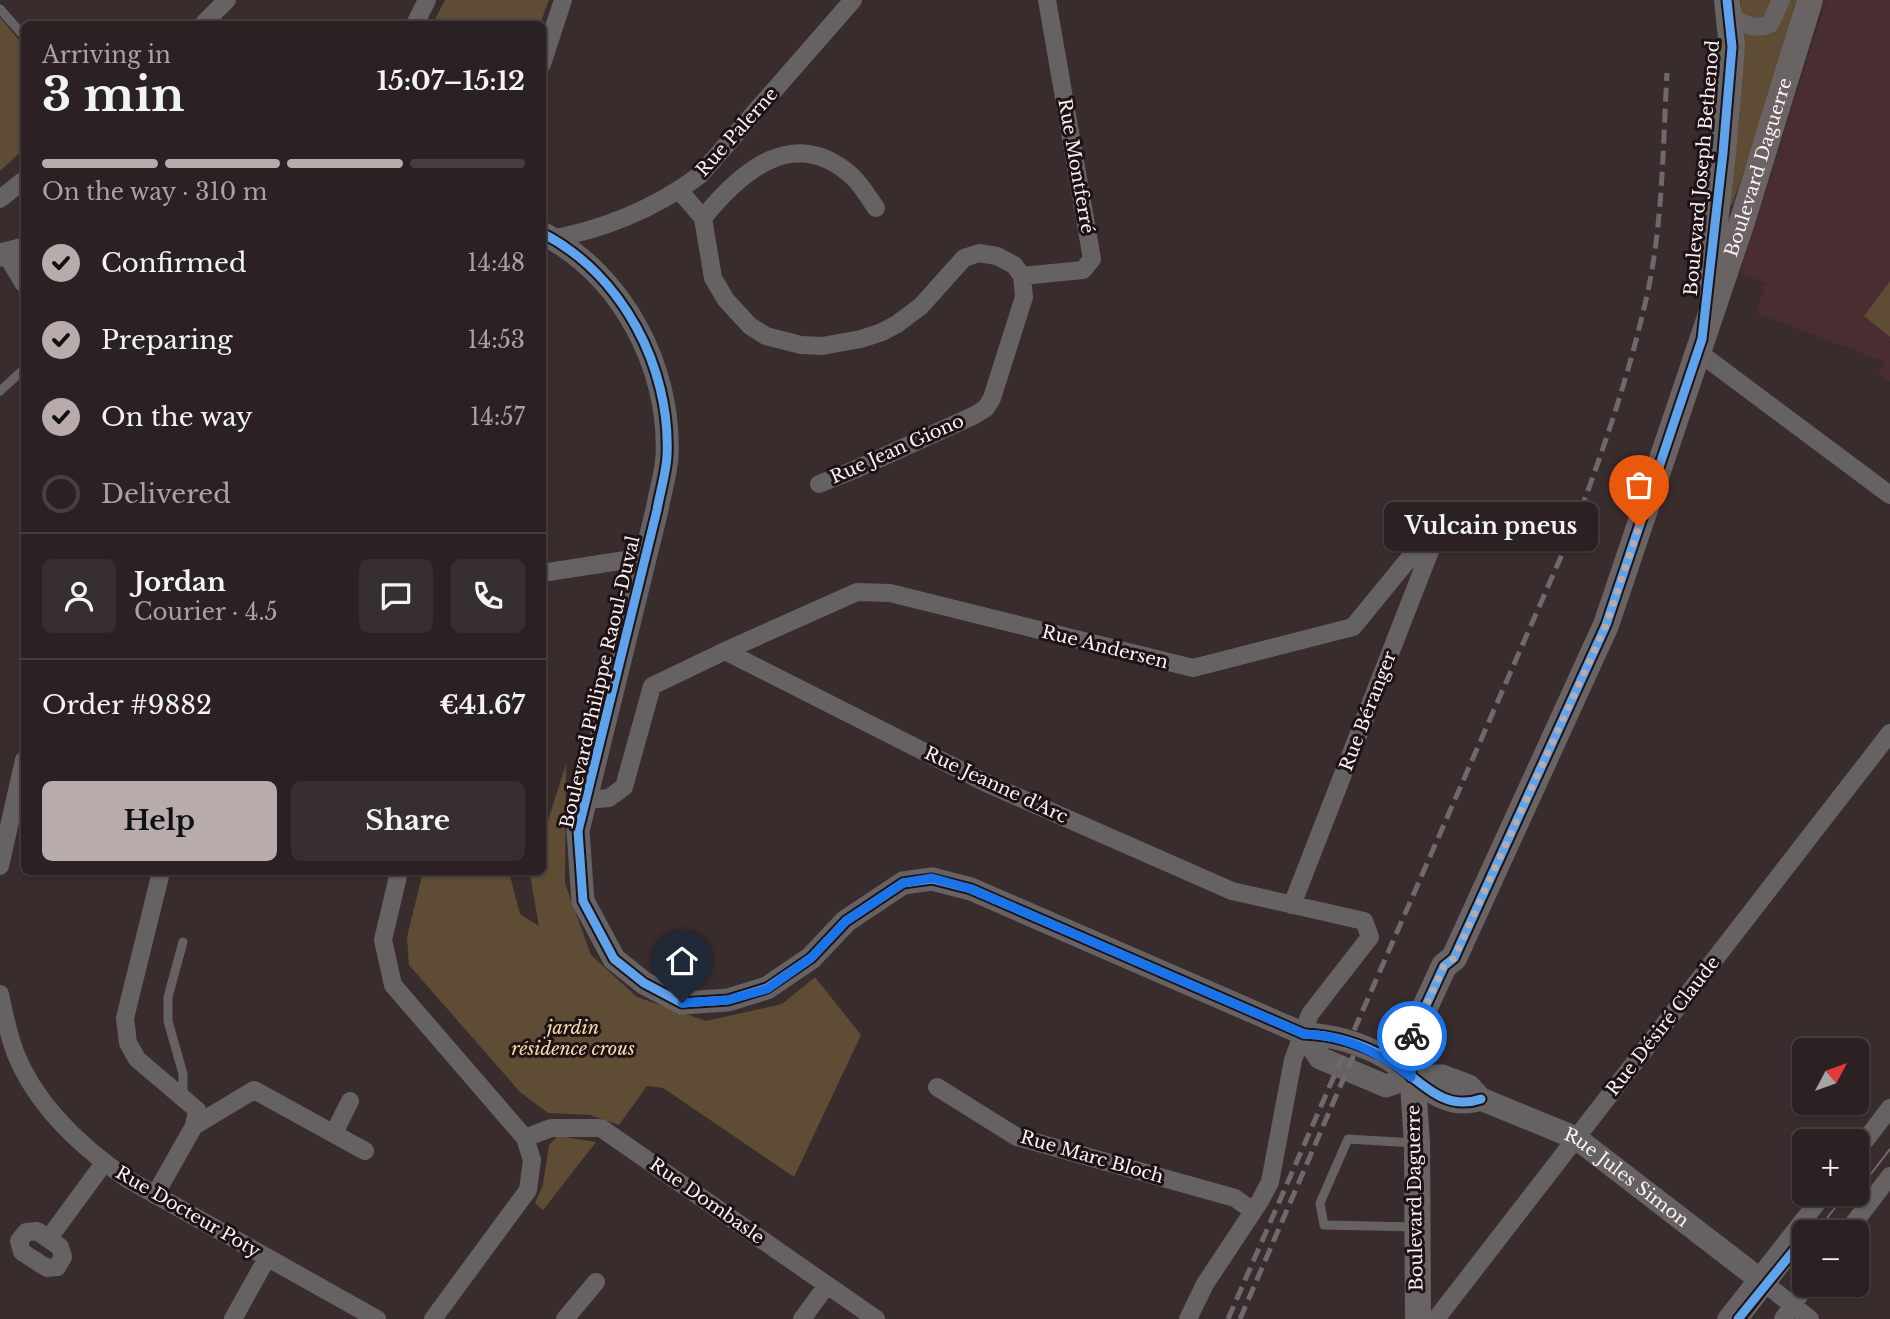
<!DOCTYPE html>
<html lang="en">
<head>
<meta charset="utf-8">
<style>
  body { margin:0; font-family:"Libre Baskerville",serif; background:#372e2f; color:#f1f3f6; height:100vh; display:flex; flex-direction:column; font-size:26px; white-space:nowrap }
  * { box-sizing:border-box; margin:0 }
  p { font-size:23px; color:#a6a3a5 }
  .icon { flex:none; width:38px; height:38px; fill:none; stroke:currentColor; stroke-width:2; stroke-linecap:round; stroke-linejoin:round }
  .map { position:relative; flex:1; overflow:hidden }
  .details { position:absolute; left:21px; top:21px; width:525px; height:854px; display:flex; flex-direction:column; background:#2b2122; border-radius:10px; box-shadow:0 2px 5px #0004,0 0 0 2px #473e40 }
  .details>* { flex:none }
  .needle { width:46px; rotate:49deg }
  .fabs { position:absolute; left:1792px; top:1038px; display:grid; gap:14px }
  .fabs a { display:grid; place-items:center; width:77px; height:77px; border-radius:10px; background:#2b2122; box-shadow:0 2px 5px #0004,0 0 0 2px #473e40; font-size:35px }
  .pin { position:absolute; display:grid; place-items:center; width:60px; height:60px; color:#fff; margin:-72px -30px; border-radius:50% 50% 50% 0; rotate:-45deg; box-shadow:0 0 7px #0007 }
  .pin .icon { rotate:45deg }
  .courier { position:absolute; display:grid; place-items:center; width:70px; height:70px; margin:-35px; border:5px solid #1a73e8; border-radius:50%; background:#fff; color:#222; box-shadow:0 2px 9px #0007 }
  .bubble { position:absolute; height:49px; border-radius:10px; background:#2b2122; box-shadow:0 2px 5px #0004,0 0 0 2px #473e40; font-size:23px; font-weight:800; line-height:49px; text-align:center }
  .summary em { font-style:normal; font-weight:800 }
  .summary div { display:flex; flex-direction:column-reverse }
  .summary { display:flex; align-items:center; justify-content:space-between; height:119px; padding:0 21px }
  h1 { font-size:46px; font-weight:800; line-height:52px }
  .bar { display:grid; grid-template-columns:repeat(4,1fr); gap:10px 7px; align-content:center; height:84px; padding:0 21px }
  .bar i { height:9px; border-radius:5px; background:#473e40 }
  .bar .current { background:#b8abac }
  .bar p { grid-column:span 4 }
  .line { display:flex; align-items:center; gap:18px; padding:0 21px; border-top:2px solid #473e40 }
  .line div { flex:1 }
  .round { display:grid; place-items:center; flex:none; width:74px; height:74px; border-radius:10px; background:#372e2f }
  ol { padding:0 21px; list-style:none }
  li { display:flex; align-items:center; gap:21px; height:77px }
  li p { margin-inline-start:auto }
  li .icon { padding:7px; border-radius:50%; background:#b8abac; color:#111; stroke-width:4 }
  li:last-child { color:#a6a3a5 }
  li i { width:38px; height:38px; border:4px solid #473e40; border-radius:50% }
  .cta { display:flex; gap:14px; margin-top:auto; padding:14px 21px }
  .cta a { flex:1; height:80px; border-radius:10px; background:#b8abac; color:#111; font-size:28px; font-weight:800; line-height:80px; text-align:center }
  .cta a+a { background:#372e2f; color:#f1f3f6 }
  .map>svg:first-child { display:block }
  .built { fill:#4a2d30 }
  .green { fill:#5e4c35 }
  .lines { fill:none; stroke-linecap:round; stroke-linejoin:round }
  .service { stroke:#666263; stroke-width:9 }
  .minor { stroke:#666263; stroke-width:18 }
  .tertiary { stroke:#666263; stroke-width:23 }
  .secondary { stroke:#696364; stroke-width:26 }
  .tram { stroke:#706869; stroke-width:2 }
  .rail { stroke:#706869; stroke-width:5; stroke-dasharray:14 7; stroke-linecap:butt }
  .cycleway-casing { stroke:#1e1314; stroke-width:13 }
  .cycleway { stroke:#60a3ed; stroke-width:9 }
  .done { stroke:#b8abac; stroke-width:7; stroke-dasharray:0 12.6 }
  .route { stroke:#1a73e8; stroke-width:9 }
  .labels { text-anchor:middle; stroke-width:6; stroke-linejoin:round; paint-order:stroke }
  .street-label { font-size:18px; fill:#fdf0f0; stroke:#1e1314 }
  .park-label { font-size:18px; font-style:italic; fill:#fbdaac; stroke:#1e1314 }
</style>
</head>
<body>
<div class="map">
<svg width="1890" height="1319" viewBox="0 0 1890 1319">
  <rect width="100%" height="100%" fill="#392c2d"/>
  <path class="built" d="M1826,0H1890V382L1878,373L1885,362L1756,313L1766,283L1740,273Z"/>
  <path class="green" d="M445,0H549L540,24H433Z
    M1741,0H1796L1757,133L1732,205H1729L1739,119Z
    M0,17L24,46V149L0,171Z
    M1890,281V337L1864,316Z
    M566,764L565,883L591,955L637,997L706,1021L782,1004L815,977L861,1035L794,1177L663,1088L647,1086L619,1125L590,1115L548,1113L520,1092L409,965L407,937L423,872H509L520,914L539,926L530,875L531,872H542L543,836Z
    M558,1136L596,1142L543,1210L535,1203L543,1185L549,1145Z"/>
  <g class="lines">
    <path class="service" d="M0,9L24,36
      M0,391L24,369
      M183,1096V1074L168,1021V997L183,942
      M1415,1143L1348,1139L1320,1203L1324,1225L1416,1227"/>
    <path class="minor" d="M1729,16C1743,23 1754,31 1770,24L1781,0
      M203,24L227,0
      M415,24L427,0
      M542,64L563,0
      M679,190L703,218
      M0,199L24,180
      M545,240C600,231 655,209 700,175L853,0
      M6,254L24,284
      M1022,276L1083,270L1092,259L1047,0
      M1697,351L1890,495
      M819,484L854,470L975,415L986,408L992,398L1024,297L1022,276L1014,265L997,256L979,253L964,258L921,306L897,324L882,332L861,339L822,346L801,345L766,336L750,326L726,300L713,278L703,218C742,170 795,124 853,177C862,186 869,198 876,208
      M542,573L645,557
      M725,651L857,592L890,593L1193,668L1353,627L1443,517
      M586,800L609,798L624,787L652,686L725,651L986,783L1232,891L1364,921L1370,937L1310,1014L1293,1060L1270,1182L1260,1201L1205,1284L1188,1319
      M0,866L24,760
      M399,872L383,940L393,985L525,1138L532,1160L528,1190L433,1319
      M1292,905L1437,533
      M0,994C4,1014 8,1033 15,1052C36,1106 82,1148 129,1180L377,1319
      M937,1087L1017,1137L1235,1198L1253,1211
      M194,1126L254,1090L365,1151
      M334,1133L350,1101
      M525,1138L551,1128H601L876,1319
      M1857,1151L1890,1108
      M155,1195L194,1126L197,1110L137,1059L128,1043L125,1018L161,872
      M37,1231L60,1247L63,1257L57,1267L47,1268L22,1252L19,1241L26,1232Z
      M1847,1232L1890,1176
      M49,1238L104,1163
      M1758,1278L1810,1319
      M233,1319L267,1258
      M565,1319L596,1282
      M802,1319L827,1285
      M1436,1319L1890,733
      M1726,1319L1824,1194
      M1783,1319L1807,1284"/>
    <g class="tertiary">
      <path d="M542,233C622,274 671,367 667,456C666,474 660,492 657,510L578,831L583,901L614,959L644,983L682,1003L728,1000L767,988L811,958L846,921L903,883L932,879L971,889L1304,1034C1332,1035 1362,1044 1387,1058C1418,1077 1441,1113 1481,1099"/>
      <path d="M0,255L24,249"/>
      <path id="s1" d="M1304,1034L1320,1058L1386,1086L1411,1077L1442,1076L1469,1086L1481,1099L1576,1138L1758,1278"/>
    </g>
    <g class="secondary">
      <path d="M1708,287L1723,153L1732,47L1727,0"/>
      <path id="s2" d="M1418,1319L1417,1143L1410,1040L1444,966L1454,958L1606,625L1742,222L1810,0"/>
    </g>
    <path class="tram" d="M1857,1192L1890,1149
      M1816,1232L1846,1194
      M1749,1319L1804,1248"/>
    <path class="rail" d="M1228,1319L1577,520C1606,443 1632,366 1649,286C1663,216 1663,143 1667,73
      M1240,1319L1355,1052"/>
    <g class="cycleway-casing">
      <path id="cycleway" d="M542,233C622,274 671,367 667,456C666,474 660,492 657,510L578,831L583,901L614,959L644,983L682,1003L728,1000L767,988L811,958L846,921L903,883L932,879L971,889L1304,1034C1332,1035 1362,1044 1387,1058C1418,1077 1441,1113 1481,1099
        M1411,1077L1410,1040L1444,966L1454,958L1606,625L1702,339L1723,153L1732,47L1727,0
        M1738,1319L1804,1238"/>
    </g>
    <use href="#cycleway" class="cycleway"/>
  </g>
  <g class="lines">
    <path class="done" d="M1412,1036L1444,966L1454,958L1606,625L1639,527"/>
    <path class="route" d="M682,1003L728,1000L767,989L811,958L846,921L903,883L932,878L971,889L1304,1034C1344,1035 1380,1053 1411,1077L1410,1040L1412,1036"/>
  </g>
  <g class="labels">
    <g class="street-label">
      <text transform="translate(737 132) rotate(-48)" y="6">Rue Palerne</text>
      <text transform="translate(1076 166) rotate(80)" y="6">Rue Montferré</text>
      <text transform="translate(1702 168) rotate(-85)" y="6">Boulevard Joseph Bethenod</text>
      <text dy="6" stroke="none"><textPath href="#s2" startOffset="1222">Boulevard Daguerre</textPath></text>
      <text transform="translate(897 449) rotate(-24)" y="6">Rue Jean Giono</text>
      <text transform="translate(1105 647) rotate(14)" y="6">Rue Andersen</text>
      <text transform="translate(600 682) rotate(-77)" y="6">Boulevard Philippe Raoul-Duval</text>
      <text transform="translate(1368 711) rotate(-69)" y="6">Rue Béranger</text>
      <text transform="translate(996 785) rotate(25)" y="6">Rue Jeanne d'Arc</text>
      <text transform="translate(1663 1026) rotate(-52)" y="6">Rue Désiré Claude</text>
      <text transform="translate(1092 1157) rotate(16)" y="6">Rue Marc Bloch</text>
      <text dy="6" stroke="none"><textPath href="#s1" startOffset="371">Rue Jules Simon</textPath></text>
      <text transform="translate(1415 1198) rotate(-91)" y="6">Boulevard Daguerre</text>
      <text transform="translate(707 1201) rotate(35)" y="6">Rue Dombasle</text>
      <text transform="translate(188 1212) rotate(30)" y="6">Rue Docteur Poty</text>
    </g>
    <g class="park-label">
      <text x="573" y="1034">jardin<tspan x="573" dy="21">résidence crous</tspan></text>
    </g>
  </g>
</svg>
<div class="fabs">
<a><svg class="needle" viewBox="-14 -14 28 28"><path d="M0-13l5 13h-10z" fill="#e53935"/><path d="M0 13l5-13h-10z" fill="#a6a3a5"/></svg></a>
<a>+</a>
<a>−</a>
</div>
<div class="pin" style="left:1639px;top:527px;background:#ea580c"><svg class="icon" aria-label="bag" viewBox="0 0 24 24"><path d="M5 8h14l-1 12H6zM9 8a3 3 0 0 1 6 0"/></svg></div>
<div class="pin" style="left:682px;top:1003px;background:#1f2937"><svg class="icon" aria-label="home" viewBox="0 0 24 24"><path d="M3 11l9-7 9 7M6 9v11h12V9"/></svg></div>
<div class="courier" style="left:1412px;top:1036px"><svg class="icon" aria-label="bike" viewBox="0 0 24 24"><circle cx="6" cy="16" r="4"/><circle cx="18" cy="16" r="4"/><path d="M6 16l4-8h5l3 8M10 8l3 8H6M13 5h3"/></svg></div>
<div class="bubble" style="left:1384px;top:502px;width:214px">Vulcain pneus</div>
<section class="details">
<div class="summary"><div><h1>3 min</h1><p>Arriving in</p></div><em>15:07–15:12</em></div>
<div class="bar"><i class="current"></i><i class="current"></i><i class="current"></i><i></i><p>On the way · 310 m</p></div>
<ol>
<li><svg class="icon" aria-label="check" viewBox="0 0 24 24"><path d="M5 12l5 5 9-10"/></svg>Confirmed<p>14:48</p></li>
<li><svg class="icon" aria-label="check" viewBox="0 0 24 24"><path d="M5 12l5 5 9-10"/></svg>Preparing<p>14:53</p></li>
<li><svg class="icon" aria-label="check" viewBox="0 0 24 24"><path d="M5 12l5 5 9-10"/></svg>On the way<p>14:57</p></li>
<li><i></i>Delivered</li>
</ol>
<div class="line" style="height:126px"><a class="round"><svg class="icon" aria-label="person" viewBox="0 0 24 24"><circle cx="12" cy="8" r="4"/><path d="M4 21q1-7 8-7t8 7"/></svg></a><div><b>Jordan</b><p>Courier · 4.5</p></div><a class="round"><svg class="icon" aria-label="chat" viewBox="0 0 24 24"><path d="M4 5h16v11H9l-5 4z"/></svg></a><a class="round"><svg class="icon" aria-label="phone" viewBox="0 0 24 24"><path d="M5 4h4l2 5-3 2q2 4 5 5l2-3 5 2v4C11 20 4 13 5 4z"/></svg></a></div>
<div class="line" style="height:91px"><div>Order #9882</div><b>€41.67</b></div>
<div class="cta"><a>Help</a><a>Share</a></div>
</section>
</div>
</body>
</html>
